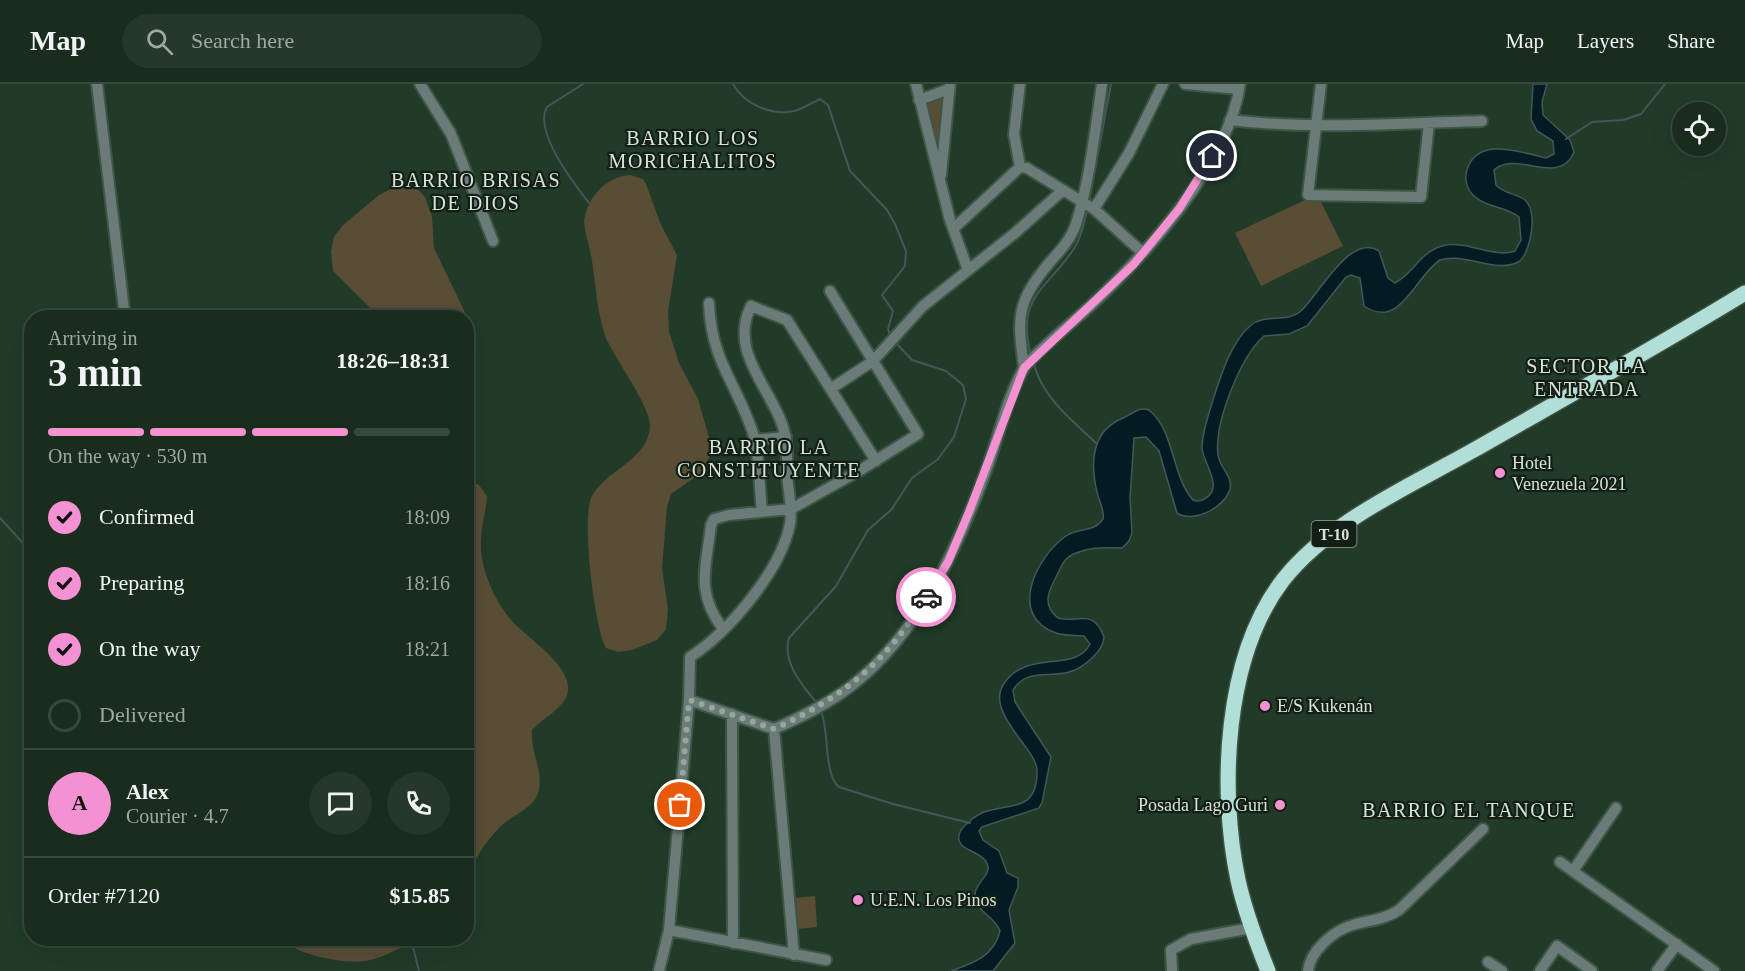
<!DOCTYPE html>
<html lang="en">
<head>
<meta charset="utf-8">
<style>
  body { margin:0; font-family:Georgia,serif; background:#26382b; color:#f1f3f6; height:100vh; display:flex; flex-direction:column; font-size:22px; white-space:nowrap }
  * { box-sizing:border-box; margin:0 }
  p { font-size:20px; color:#9fa7a4 }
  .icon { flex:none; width:33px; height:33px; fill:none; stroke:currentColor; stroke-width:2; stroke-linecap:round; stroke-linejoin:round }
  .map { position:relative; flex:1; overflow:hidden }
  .panel { position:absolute; left:24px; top:226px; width:450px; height:636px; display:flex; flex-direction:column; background:#192c1e; border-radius:24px; box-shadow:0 6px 24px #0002,0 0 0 2px #37483c }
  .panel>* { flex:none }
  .fabs { position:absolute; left:1672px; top:18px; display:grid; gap:12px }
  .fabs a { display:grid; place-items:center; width:54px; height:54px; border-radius:50%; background:#192c1e; box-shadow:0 6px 24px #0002,0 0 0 2px #37483c; font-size:30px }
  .pin { position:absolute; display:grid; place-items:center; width:51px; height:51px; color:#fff; margin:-26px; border:3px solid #fff; border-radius:50%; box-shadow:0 2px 6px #0007 }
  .courier { position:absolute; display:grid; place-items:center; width:60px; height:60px; margin:-30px; border:4px solid #f491d3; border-radius:50%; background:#fff; color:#222; box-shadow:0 2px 8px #0007 }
  .overview em { font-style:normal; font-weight:800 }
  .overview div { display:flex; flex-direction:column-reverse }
  .overview { display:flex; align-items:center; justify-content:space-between; height:102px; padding:0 24px }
  h1 { font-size:39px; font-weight:800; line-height:45px }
  .bar { display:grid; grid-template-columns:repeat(4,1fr); gap:9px 6px; align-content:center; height:72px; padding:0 24px }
  .bar i { height:8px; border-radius:4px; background:#37483c }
  .bar .active { background:#f491d3 }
  .bar p { grid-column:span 4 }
  .line { display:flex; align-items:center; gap:15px; padding:0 24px; border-top:2px solid #37483c }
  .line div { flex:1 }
  .round { display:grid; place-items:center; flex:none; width:63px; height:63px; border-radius:32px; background:#26382b }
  ol { padding:0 24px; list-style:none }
  li { display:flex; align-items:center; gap:18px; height:66px }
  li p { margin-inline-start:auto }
  li .icon { padding:6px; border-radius:50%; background:#f491d3; color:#111; stroke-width:4 }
  li:last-child { color:#9fa7a4 }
  li i { width:33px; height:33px; border:3px solid #37483c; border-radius:50% }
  header { display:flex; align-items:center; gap:36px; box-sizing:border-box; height:84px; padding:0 30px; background:#192c1e; border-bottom:2px solid #37483c }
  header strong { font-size:28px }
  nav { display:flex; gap:33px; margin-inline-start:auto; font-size:21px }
  .search { width:420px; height:54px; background:#26382b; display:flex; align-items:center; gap:15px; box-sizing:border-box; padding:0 21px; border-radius:33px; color:#9fa7a4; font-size:22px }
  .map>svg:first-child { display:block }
  .green { fill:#5a4d36 }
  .water { fill:#031c23; stroke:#425859; stroke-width:1.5 }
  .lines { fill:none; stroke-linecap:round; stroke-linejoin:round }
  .stream { stroke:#425859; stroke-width:2 }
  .minor-casing { stroke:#3e5644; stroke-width:14 }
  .highway-casing { stroke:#3e5644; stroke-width:18 }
  .minor { stroke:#6a7b79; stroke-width:10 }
  .highway { stroke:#b2ded8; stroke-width:15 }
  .done { stroke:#95a99a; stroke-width:6; stroke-dasharray:0 10.8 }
  .route { stroke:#f491d3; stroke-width:8 }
  .poi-dot { fill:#f491d3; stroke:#131f16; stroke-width:2 }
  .labels { text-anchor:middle; stroke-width:4.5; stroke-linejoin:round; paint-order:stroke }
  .shield { fill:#131f16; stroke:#9aa99d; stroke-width:1.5 }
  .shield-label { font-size:16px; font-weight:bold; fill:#d4e4d7 }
  .poi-label { font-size:18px; fill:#d4e4d7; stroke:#131f16; text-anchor:start }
  .neighbourhood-label { font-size:20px; letter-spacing:1.5px; fill:#d4e4d7; stroke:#131f16 }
</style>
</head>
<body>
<header>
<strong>Map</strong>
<div class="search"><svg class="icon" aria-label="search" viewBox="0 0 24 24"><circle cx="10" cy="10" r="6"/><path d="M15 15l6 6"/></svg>Search here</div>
<nav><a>Map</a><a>Layers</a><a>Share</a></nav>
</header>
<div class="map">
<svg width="1745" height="887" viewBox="0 0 1745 887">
  <rect width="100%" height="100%" fill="#213b28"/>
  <path class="green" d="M944,12L939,71L923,21Z
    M630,91L643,95L646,100L661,141L677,171L668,227L669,248L679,279L698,315L710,357L711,370L701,389L671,410L667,423L662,484L668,525L666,545L657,556L632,566L618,568L606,564C594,544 581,431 592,412C606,386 647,377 650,343C652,325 615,275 606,254C597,230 596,202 592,177C590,163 585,151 584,137C588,113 605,93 630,91Z
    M403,99L416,103L425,113L432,132L434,164L471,241L472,255L467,264L466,234H380L333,187L331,167L334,153L342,142L379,111Z
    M1307,115L1320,116L1343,162L1261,202L1235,149Z
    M467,397L479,401L487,412C486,429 480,445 481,462C481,487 496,519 512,537C527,554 576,584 567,611C562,625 542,635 532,646C530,667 543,685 539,706C534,726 512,730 499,744C486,757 473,777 467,795Z
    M815,812L817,843L798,845L796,814Z
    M283,855H417C376,877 366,883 320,873C305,869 294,866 283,855Z"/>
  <path class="water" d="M1533,0H1547L1542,18L1543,31L1570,56L1574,68C1559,104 1516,65 1494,86L1496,101C1504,110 1516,109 1525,116C1538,128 1531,166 1520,177C1496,191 1467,168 1440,176C1415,192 1400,247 1364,222L1360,194L1351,191L1346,193L1307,242L1289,250L1264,252C1240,273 1214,340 1218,371C1219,383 1233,392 1230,405C1225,423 1194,440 1177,429L1159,367L1146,353L1134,354L1130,414L1132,449L1129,457L1122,464C1105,464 1093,462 1076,469C1063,474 1062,482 1056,493C1048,508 1042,521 1058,534C1078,540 1093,523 1104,553C1103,562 1099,567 1093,573C1086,580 1078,586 1069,588C1048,594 1027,584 1013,606L1015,618L1051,673L1042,719L1039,724L982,743L979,747L983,756L999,767L1007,789L1018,794V803L1009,826L1015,859L993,887H951C974,879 994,872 1000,847C994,831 975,828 975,811C975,796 997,790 984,775C977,767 956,765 959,751C960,746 966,740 970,737C996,712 1038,738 1037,686C1037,666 986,629 1003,601C1026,564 1075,590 1090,560L1084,552C1075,551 1065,552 1056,549C1007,532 1036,473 1066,452C1078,443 1094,449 1103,435C1105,426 1099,418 1097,408C1090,378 1091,347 1123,334C1133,330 1138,322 1149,326C1175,347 1171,391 1193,416C1198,418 1201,417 1206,414C1224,403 1203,379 1202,364C1202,349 1208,333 1212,319C1220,294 1230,259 1251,241C1266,229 1287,240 1302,226C1319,210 1351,148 1379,167L1388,194L1395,199C1413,190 1420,168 1442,162C1466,155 1493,175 1515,167L1521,156L1519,133C1505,122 1486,124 1473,111C1467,105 1464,95 1467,86C1477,51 1523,69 1546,74L1554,70L1553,57L1537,47L1531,35Z"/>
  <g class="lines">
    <path class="stream" d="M583,0L547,23C533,47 574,100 589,119
      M733,0C744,20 771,32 794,27C804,25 811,19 820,15L828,21L850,87L887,126L895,140L906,167L905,182L882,211L893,227L888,245L890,251
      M1566,55L1592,38L1623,36L1641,30L1665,0
      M1089,118L1111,0
      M1031,270C1015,212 1049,204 1075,163C1082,151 1084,140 1087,127
      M1034,281C1043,314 1073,337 1097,360
      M0,434L32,469
      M815,617C801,600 782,577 789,554L836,502L868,446L891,426L912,394L938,375L954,353L966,315L963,301L946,287L912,276L896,259
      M822,630C829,650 824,691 839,703L893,720L970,739
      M411,855L419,887"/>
    <g class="minor-casing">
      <path id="minor" d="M97,0L125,234
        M420,0L451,50L493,157
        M916,0L950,136L968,186
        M1185,0L1239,5
        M1321,0L1308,111L1421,113L1429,39
        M919,16L949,5
        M1230,36C1314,46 1398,39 1482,37
        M1020,83L1027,84L1094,125L1143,169
        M1020,83L1014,50L1020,0
        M941,91L950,0
        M1094,125L1129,69L1163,0
        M953,145L1020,83
        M709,219C711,277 737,300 753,349C760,374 759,402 762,427
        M1024,284C1017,232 1016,219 1050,178C1060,167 1071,155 1076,140C1090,95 1095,47 1102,0
        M832,304L873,277L923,222L1015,149L1062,107
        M754,356L786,353
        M723,545C695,508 706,484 711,441L714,435L729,431L791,425L859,387L918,350L830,207
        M689,616L774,645C801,633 826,621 850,603C918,551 957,465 986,387C998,355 1007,313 1024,284C1032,271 1072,239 1087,225C1144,173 1229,80 1240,0
        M732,630L733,859
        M774,645L794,871
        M1560,778L1714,887
        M1573,787L1616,724
        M669,846L826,876
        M1488,878L1502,887
        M659,887L669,846L689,616L690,573C729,548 781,486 790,440C793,424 788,407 787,390C787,374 788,356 782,340C768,301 729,266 751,222L787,236L876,377
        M1172,887L1171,866L1191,855L1251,844
        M1308,887C1310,867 1334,846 1353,841C1369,836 1384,836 1399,826L1483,745
        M1540,887L1557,862L1592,887
        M1657,887L1677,860"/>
    </g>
    <g class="highway-casing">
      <path id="highway" d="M1268,887C1256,857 1245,828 1238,796C1219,705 1224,573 1283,496C1330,437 1408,403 1472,367C1563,315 1655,264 1745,209"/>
    </g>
    <use href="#minor" class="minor"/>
    <use href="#highway" class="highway"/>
  </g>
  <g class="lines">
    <path class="done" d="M680,721L689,616L774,645C842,614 887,578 926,513"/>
    <path class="route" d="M926,513L948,478L969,428L1024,284L1134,180L1179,125L1212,72"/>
  </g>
  <g class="poi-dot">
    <circle cx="1500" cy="389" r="6"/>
    <circle cx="1265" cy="622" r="6"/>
    <circle cx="1280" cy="721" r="6"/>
    <circle cx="858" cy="816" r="6"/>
  </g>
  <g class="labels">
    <rect class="shield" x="1311.5" y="437" width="45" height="26" rx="4.5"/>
    <g class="shield-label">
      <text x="1334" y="456">T-10</text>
    </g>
    <g class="poi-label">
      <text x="1512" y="385">Hotel<tspan x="1512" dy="21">Venezuela 2021</tspan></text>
      <text x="1277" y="628">E/S Kukenán</text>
      <text x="1268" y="727" text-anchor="end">Posada Lago Guri</text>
      <text x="870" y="822">U.E.N. Los Pinos</text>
    </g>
    <g class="neighbourhood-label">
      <text x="693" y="61">BARRIO LOS<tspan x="693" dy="23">MORICHALITOS</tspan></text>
      <text x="476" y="103">BARRIO BRISAS<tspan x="476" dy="23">DE DIOS</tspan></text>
      <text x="1587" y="289">SECTOR LA<tspan x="1587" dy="23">ENTRADA</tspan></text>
      <text x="769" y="370">BARRIO LA<tspan x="769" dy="23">CONSTITUYENTE</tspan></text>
      <text x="1469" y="733">BARRIO EL TANQUE</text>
    </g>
  </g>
</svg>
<div class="fabs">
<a><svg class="icon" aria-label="locate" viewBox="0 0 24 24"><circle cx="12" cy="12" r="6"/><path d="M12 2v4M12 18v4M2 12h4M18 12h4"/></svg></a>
</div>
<div class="pin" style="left:680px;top:721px;background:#ea580c"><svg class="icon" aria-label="bag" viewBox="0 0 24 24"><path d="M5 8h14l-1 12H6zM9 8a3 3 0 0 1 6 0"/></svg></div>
<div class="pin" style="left:1212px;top:72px;background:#1f2937"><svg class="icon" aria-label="home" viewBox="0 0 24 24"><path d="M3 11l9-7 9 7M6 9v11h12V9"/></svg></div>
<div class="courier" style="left:926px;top:513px"><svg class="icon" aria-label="car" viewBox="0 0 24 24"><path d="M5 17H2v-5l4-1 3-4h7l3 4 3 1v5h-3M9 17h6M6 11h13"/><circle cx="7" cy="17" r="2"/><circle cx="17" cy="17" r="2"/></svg></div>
<section class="panel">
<div class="overview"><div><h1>3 min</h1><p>Arriving in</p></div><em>18:26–18:31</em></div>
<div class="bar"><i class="active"></i><i class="active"></i><i class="active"></i><i></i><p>On the way · 530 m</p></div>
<ol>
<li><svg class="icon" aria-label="check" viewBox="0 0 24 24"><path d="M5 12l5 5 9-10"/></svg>Confirmed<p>18:09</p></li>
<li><svg class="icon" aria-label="check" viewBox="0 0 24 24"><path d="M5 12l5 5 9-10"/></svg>Preparing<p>18:16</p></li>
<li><svg class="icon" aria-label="check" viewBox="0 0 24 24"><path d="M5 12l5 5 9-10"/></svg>On the way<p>18:21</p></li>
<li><i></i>Delivered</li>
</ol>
<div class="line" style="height:108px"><b class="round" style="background:#f491d3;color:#111">A</b><div><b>Alex</b><p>Courier · 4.7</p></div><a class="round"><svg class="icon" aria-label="chat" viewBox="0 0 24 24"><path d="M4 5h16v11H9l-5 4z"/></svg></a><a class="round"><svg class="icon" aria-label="phone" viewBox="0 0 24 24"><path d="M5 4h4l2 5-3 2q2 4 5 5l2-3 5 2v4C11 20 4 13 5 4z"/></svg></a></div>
<div class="line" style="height:78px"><div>Order #7120</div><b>$15.85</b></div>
</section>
</div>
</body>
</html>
